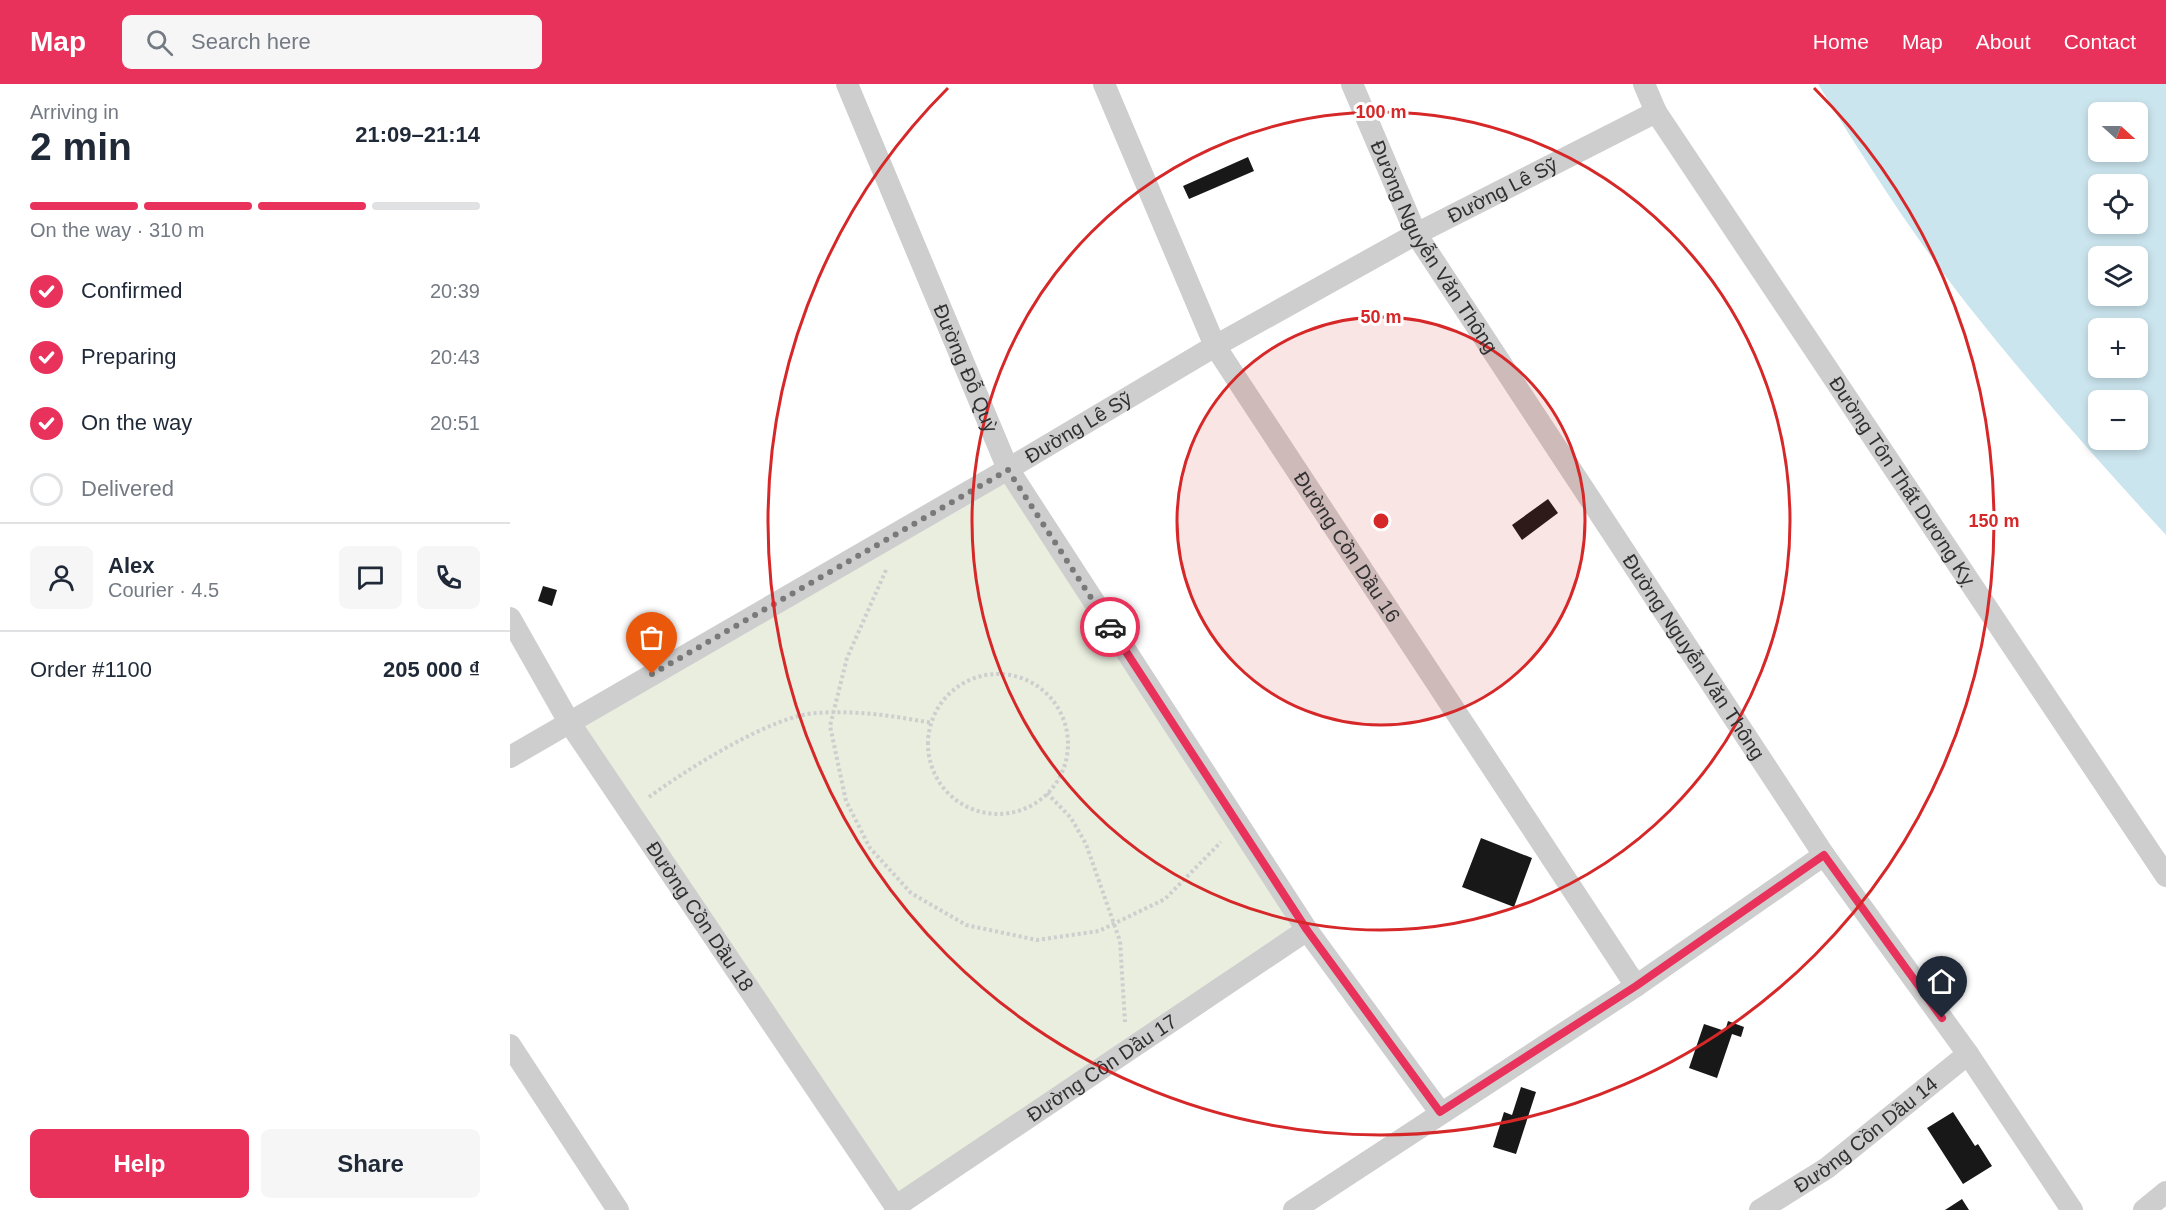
<!DOCTYPE html>
<html lang="en">
<head>
<meta charset="utf-8">
<style>
  body { margin:0; font-family:Arial,sans-serif; background:#f6f6f7; color:#1f2937; height:100vh; display:flex; flex-direction:column; font-size:22px; white-space:nowrap }
  * { box-sizing:border-box; margin:0 }
  p { font-size:20px; color:#747a83 }
  .icon { flex:none; width:33px; height:33px; fill:none; stroke:currentColor; stroke-width:2; stroke-linecap:round; stroke-linejoin:round }
  .map { position:relative; flex:1; overflow:hidden }
  .panel { display:flex; flex-direction:column; background:#fff; width:510px }
  .panel>* { flex:none }
  .needle { width:39px; rotate:111deg }
  .buttons { position:absolute; left:1578px; top:18px; display:grid; gap:12px }
  .buttons a { display:grid; place-items:center; width:60px; height:60px; border-radius:9px; background:#fff; box-shadow:0 3px 9px #0003; font-size:30px }
  .pin { position:absolute; display:grid; place-items:center; width:51px; height:51px; color:#fff; margin:-62px -26px; border-radius:50% 50% 50% 0; rotate:-45deg; box-shadow:0 0 6px #0007 }
  .pin .icon { rotate:45deg }
  .courier { position:absolute; display:grid; place-items:center; width:60px; height:60px; margin:-30px; border:4px solid #e9325b; border-radius:50%; background:#fff; color:#222; box-shadow:0 2px 8px #0007 }
  .head em { font-style:normal; font-weight:700 }
  .head div { display:flex; flex-direction:column-reverse }
  .head { display:flex; align-items:center; justify-content:space-between; height:102px; padding:0 30px }
  h1 { font-size:39px; font-weight:700; line-height:45px }
  .bar { display:grid; grid-template-columns:repeat(4,1fr); gap:9px 6px; align-content:center; height:72px; padding:0 30px }
  .bar i { height:8px; border-radius:4px; background:#e0e1e3 }
  .bar .selected { background:#e9325b }
  .bar p { grid-column:span 4 }
  .line { display:flex; align-items:center; gap:15px; padding:0 30px; border-top:2px solid #e0e1e3 }
  .line div { flex:1 }
  .round { display:grid; place-items:center; flex:none; width:63px; height:63px; border-radius:9px; background:#f6f6f7 }
  ol { padding:0 30px; list-style:none }
  li { display:flex; align-items:center; gap:18px; height:66px }
  li p { margin-inline-start:auto }
  li .icon { padding:6px; border-radius:50%; background:#e9325b; color:#fff; stroke-width:4 }
  li:last-child { color:#747a83 }
  li i { width:33px; height:33px; border:3px solid #e0e1e3; border-radius:50% }
  .cta { display:flex; gap:12px; margin-top:auto; padding:12px 30px }
  .cta a { flex:1; height:69px; border-radius:9px; background:#e9325b; color:#fff; font-size:24px; font-weight:700; line-height:69px; text-align:center }
  .cta a+a { background:#f6f6f7; color:#1f2937 }
  header { display:flex; align-items:center; gap:36px; box-sizing:border-box; height:84px; padding:0 30px; background:#e9325b; color:#fff }
  header strong { font-size:28px }
  nav { display:flex; gap:33px; margin-inline-start:auto; font-size:21px }
  .search { width:420px; height:54px; background:#f6f6f7; display:flex; align-items:center; gap:15px; box-sizing:border-box; padding:0 21px; border-radius:9px; color:#747a83; font-size:22px }
  main { display:flex; flex:1; min-height:0 }
  .map>svg:first-child { display:block }
  .green { fill:#e9eedf }
  .water { fill:#cbe5ee; fill-rule:evenodd }
  .building { fill:#181818 }
  .lines { fill:none; stroke-linecap:round; stroke-linejoin:round }
  .path { stroke:#cecece; stroke-width:4; stroke-dasharray:3 3; stroke-linecap:butt }
  .minor { stroke:#cecece; stroke-width:22 }
  .done { stroke:#797979; stroke-width:6; stroke-dasharray:0 10.8 }
  .route { stroke:#e9325b; stroke-width:8 }
  .ring { fill:none; stroke:#d62828; stroke-width:3 }
  .labels { text-anchor:middle; stroke-width:6; stroke-linejoin:round; paint-order:stroke }
  .street-label { font-size:20px; fill:#313131; stroke:#fff }
  .centre { fill:#d62828; stroke:#fff; stroke-width:3 }
  .ring-label { font-size:18px; text-anchor:middle; font-weight:bold; fill:#d62828; stroke:#fff; stroke-width:6; stroke-linejoin:round; paint-order:stroke }
</style>
</head>
<body>
<header>
<strong>Map</strong>
<div class="search"><svg class="icon" aria-label="search" viewBox="0 0 24 24"><circle cx="10" cy="10" r="6"/><path d="M15 15l6 6"/></svg>Search here</div>
<nav><a>Home</a><a>Map</a><a>About</a><a>Contact</a></nav>
</header>
<main>
<section class="panel">
<div class="head"><div><h1>2 min</h1><p>Arriving in</p></div><em>21:09–21:14</em></div>
<div class="bar"><i class="selected"></i><i class="selected"></i><i class="selected"></i><i></i><p>On the way · 310 m</p></div>
<ol>
<li><svg class="icon" aria-label="check" viewBox="0 0 24 24"><path d="M5 12l5 5 9-10"/></svg>Confirmed<p>20:39</p></li>
<li><svg class="icon" aria-label="check" viewBox="0 0 24 24"><path d="M5 12l5 5 9-10"/></svg>Preparing<p>20:43</p></li>
<li><svg class="icon" aria-label="check" viewBox="0 0 24 24"><path d="M5 12l5 5 9-10"/></svg>On the way<p>20:51</p></li>
<li><i></i>Delivered</li>
</ol>
<div class="line" style="height:108px"><a class="round"><svg class="icon" aria-label="person" viewBox="0 0 24 24"><circle cx="12" cy="8" r="4"/><path d="M4 21q1-7 8-7t8 7"/></svg></a><div><b>Alex</b><p>Courier · 4.5</p></div><a class="round"><svg class="icon" aria-label="chat" viewBox="0 0 24 24"><path d="M4 5h16v11H9l-5 4z"/></svg></a><a class="round"><svg class="icon" aria-label="phone" viewBox="0 0 24 24"><path d="M5 4h4l2 5-3 2q2 4 5 5l2-3 5 2v4C11 20 4 13 5 4z"/></svg></a></div>
<div class="line" style="height:78px"><div>Order #1100</div><b>205 000 ₫</b></div>
<div class="cta"><a>Help</a><a>Share</a></div>
</section>
<div class="map">
<svg width="1656" height="1126" viewBox="0 0 1656 1126">
  <rect width="100%" height="100%" fill="#fff"/>
  <path class="green" d="M498,385L797,846L385,1123L59,638Z"/>
  <path class="water" d="M1308,0H1656V451C1587,376 1520,300 1456,219C1402,150 1354,75 1308,0ZM1588,28H1628V68H1588ZM1588,100H1628V140H1588ZM1588,172H1628V212H1588ZM1588,244H1628V284H1588ZM1588,316H1628V356H1588Z"/>
  <path class="building" d="M738,73L744,87L679,115L673,102Z
    M1038,415L1048,429L1012,456L1002,441Z
    M33,502L47,506L42,522L28,517Z
    M971,754L1022,774L1004,823L952,803Z
    M1218,937L1234,943L1231,953L1222,950L1207,994L1179,984L1194,940L1215,947Z
    M1011,1003L1026,1008L1006,1070L983,1063L994,1028L1002,1031Z
    M1443,1028L1465,1062L1468,1060L1482,1082L1453,1100L1417,1044Z
    M1452,1115L1459,1126H1435Z"/>
  <g class="lines">
    <path class="path" d="M376,486L337,574L320,642L336,717L360,764L401,809L456,841L527,856L589,847L655,815L711,758
      M418 660a70 70 0 1 1 140 0a70 70 0 1 1-140 0Z
      M537,709L561,734L576,760L610,857L615,938
      M139,713C176,686 262,631 307,629C345,626 385,632 422,639"/>
    <g class="minor">
      <path id="s1" d="M337,0L498,385L797,846L930,1028"/>
      <path id="s2" d="M594,0L705,262L1126,902"/>
      <path id="s3" d="M842,0L906,150L1314,771L1458,970L1562,1126"/>
      <path id="s4" d="M1134,0L1146,28L1656,792"/>
      <path id="s5" d="M0,534L59,638L388,1126"/>
      <path id="s6" d="M0,673L498,385L705,262L906,150L1146,28"/>
      <path d="M0,961L108,1126"/>
      <path id="s7" d="M385,1123L797,846"/>
      <path d="M784,1126L1126,902L1314,771"/>
      <path id="s8" d="M1250,1126L1317,1084L1458,970"/>
      <path d="M1634,1126L1656,1108"/>
    </g>
  </g>
  <g class="lines">
    <path class="done" d="M142,590L498,386L600,543"/>
    <path class="route" d="M600,543L797,846L930,1028L1126,902L1314,771L1432,934"/>
  </g>
  <circle cx="871" cy="437" r="204" fill="#d62828" fill-opacity=".12"/>
  <g class="ring">
    <circle cx="871" cy="437" r="204"/>
    <circle cx="871" cy="437" r="409"/>
    <path d="M1304 4A613 613 0 1 1 438 4"/>
  </g>
  <g class="labels">
    <g class="street-label">
      <text dy="7" stroke="none"><textPath href="#s6" startOffset="1143">Đường Lê Sỹ</textPath></text>
      <text dy="7" stroke="none"><textPath href="#s3" startOffset="183">Đường Nguyễn Văn Thông</textPath></text>
      <text dy="7" stroke="none"><textPath href="#s1" startOffset="308">Đường Đỗ Quỳ</textPath></text>
      <text dy="7" stroke="none"><textPath href="#s6" startOffset="657">Đường Lê Sỹ</textPath></text>
      <text dy="7" stroke="none"><textPath href="#s4" startOffset="474">Đường Tôn Thất Dương Kỵ</textPath></text>
      <text dy="7" stroke="none"><textPath href="#s2" startOffset="525">Đường Cồn Dầu 16</textPath></text>
      <text dy="7" stroke="none"><textPath href="#s3" startOffset="669">Đường Nguyễn Văn Thông</textPath></text>
      <text dy="7" stroke="none"><textPath href="#s5" startOffset="354">Đường Cồn Dầu 18</textPath></text>
      <text dy="7" stroke="none"><textPath href="#s7" startOffset="249">Đường Cồn Dầu 17</textPath></text>
      <text dy="7" stroke="none"><textPath href="#s8" startOffset="130">Đường Cồn Dầu 14</textPath></text>
    </g>
  </g>
  <circle cx="871" cy="437" r="9" class="centre"/>
  <g class="ring-label">
    <text x="871" y="34">100 m</text>
    <text x="871" y="239">50 m</text>
    <text x="1484" y="443">150 m</text>
  </g>
</svg>
<div class="buttons">
<a><svg class="needle" viewBox="-14 -14 28 28"><path d="M0-13l5 13h-10z" fill="#e53935"/><path d="M0 13l5-13h-10z" fill="#747a83"/></svg></a>
<a><svg class="icon" aria-label="locate" viewBox="0 0 24 24"><circle cx="12" cy="12" r="6"/><path d="M12 2v4M12 18v4M2 12h4M18 12h4"/></svg></a>
<a><svg class="icon" aria-label="layers" viewBox="0 0 24 24"><path d="M12 4l9 5-9 5-9-5zM3 14l9 5 9-5"/></svg></a>
<a>+</a>
<a>−</a>
</div>
<div class="pin" style="left:142px;top:590px;background:#ea580c"><svg class="icon" aria-label="bag" viewBox="0 0 24 24"><path d="M5 8h14l-1 12H6zM9 8a3 3 0 0 1 6 0"/></svg></div>
<div class="pin" style="left:1432px;top:934px;background:#1f2937"><svg class="icon" aria-label="home" viewBox="0 0 24 24"><path d="M3 11l9-7 9 7M6 9v11h12V9"/></svg></div>
<div class="courier" style="left:600px;top:543px"><svg class="icon" aria-label="car" viewBox="0 0 24 24"><path d="M5 17H2v-5l4-1 3-4h7l3 4 3 1v5h-3M9 17h6M6 11h13"/><circle cx="7" cy="17" r="2"/><circle cx="17" cy="17" r="2"/></svg></div>
</div>
</main>
</body>
</html>
